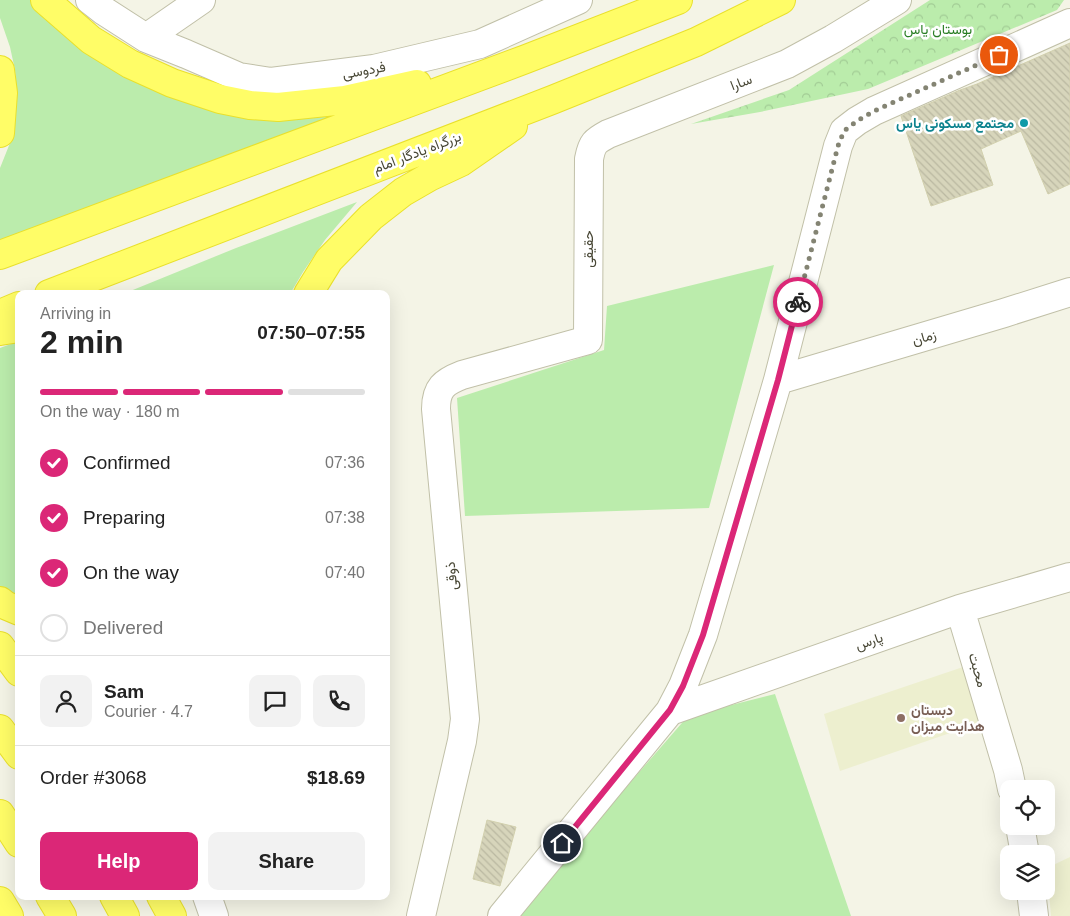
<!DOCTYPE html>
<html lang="en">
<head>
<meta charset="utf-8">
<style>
  body { margin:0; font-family:Helvetica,Vazirmatn,sans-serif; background:#f2f2f2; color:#222; height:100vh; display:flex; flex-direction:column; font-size:19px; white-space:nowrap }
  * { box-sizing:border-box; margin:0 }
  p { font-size:16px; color:#767676 }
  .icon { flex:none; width:28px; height:28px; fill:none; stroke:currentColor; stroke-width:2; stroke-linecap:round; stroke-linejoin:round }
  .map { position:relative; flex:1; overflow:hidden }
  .details { position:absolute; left:15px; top:290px; width:375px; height:610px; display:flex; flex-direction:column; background:#fff; border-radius:10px; box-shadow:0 5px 20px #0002 }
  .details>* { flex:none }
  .controls { position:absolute; left:1000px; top:780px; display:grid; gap:10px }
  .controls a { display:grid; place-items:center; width:55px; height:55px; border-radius:10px; background:#fff; box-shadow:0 5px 20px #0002; font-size:25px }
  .pin { position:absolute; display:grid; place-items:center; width:42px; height:42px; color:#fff; margin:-21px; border:2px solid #fff; border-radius:50%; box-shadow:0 1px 5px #0007 }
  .courier { position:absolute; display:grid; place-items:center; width:50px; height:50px; margin:-25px; border:4px solid #db2777; border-radius:50%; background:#fff; color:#222; box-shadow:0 1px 6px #0007 }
  .overview em { font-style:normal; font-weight:600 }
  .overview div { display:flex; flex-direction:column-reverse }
  .overview { display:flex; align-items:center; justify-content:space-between; height:85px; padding:0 25px }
  h1 { font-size:32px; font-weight:600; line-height:38px }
  .bar { display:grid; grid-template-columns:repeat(4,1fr); gap:8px 5px; align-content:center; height:60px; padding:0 25px }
  .bar i { height:6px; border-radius:4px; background:#e0e0e0 }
  .bar .on { background:#db2777 }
  .bar p { grid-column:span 4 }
  .line { display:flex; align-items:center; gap:12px; padding:0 25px; border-top:1px solid #e0e0e0 }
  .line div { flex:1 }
  .round { display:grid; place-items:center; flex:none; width:52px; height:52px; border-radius:10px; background:#f2f2f2 }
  ol { padding:0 25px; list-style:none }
  li { display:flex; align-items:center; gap:15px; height:55px }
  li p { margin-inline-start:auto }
  li .icon { padding:5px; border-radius:50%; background:#db2777; color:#fff; stroke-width:4 }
  li:last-child { color:#767676 }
  li i { width:28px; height:28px; border:2px solid #e0e0e0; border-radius:50% }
  .action { display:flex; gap:10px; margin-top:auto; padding:10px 25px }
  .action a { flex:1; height:58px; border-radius:10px; background:#db2777; color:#fff; font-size:20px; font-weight:600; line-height:58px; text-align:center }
  .action a+a { background:#f2f2f2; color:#222 }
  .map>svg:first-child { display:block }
  .education { fill:#edefcf }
  .green { fill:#bbecac }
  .park { fill:url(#park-crowns) }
  .building { fill:url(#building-back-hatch); stroke:#d2d0ae }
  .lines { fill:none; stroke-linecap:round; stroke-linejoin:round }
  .minor-casing { stroke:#c1c0a8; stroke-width:30 }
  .highway-casing { stroke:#e9e02c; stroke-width:30 }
  .minor { stroke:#fff; stroke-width:28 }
  .highway { stroke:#fffd67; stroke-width:28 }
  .done { stroke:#848473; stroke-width:5; stroke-dasharray:0 9 }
  .route { stroke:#db2777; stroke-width:6 }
  .culture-dot { fill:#0f9aa8; stroke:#fff; stroke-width:2 }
  .education-dot { fill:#8d6e63; stroke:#fff; stroke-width:2 }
  .labels { text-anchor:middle; stroke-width:5; stroke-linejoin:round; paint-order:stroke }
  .park-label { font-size:14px; fill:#297e24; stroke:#fff }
  .street-label { font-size:14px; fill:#484735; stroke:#fff }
  .culture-label { font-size:14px; font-weight:bold; fill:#0d838f; stroke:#fff; text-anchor:end }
  .education-label { font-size:14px; font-weight:bold; fill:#785e54; stroke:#fff; text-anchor:start }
</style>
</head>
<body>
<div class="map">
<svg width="1070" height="916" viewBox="0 0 1070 916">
  <defs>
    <pattern id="park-crowns" width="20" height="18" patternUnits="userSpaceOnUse" patternTransform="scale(1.25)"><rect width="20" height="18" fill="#bbecac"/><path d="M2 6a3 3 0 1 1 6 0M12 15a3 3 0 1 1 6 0" fill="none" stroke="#a2cc95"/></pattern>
    <pattern id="building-back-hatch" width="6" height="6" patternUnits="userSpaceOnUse" patternTransform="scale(1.25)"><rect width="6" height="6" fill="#d7d5bb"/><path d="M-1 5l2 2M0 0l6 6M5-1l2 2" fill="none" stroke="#bab8a1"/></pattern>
  </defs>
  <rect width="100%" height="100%" fill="#f4f4e6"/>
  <path class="education" d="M963,667L979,723L840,771L824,714Z
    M1070,857V916H1051L1047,868Z"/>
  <path class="green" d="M0,0H33L142,83L365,106L0,242V168L10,143L17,98L15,70L10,47L0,18Z
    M357,202L325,240L303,272L290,294H123L236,248Z
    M774,265L709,508L465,516L457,398L604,350L607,306Z
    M19,341V603L0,592V348Z
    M775,694L851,916H514L688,716Z"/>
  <path class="park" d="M930,0H1064L1057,10L868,89L760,112L691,124L789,90Z"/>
  <path class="building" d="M1070,43V184L1048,194L1021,131L981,149L993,185L931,206L901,116L960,90L977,84Z
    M487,820L516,827L500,886L473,879Z"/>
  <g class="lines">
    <g class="minor-casing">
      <path id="minor" d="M90,0L104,11L146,38L186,54L239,77L271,82L374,69L480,44L578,0
        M146,38L201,0
        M778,380L1004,313L1070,292
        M960,609L1008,770L1012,789
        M670,711L960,609L1070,577
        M1020,826L1025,854
        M1031,891L1034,916
        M207,896L214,916
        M421,916L462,741L465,719L436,409C436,388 444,382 462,375L588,340L589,159C592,143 595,141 608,134L787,64L833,39L897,0
        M502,916L670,711L683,686L703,635L778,380L838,146L844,131L857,121L874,111L1070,23"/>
    </g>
    <g class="highway-casing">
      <path id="highway" d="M45,0L91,40L130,64L172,83L220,99L250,105L278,107L345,100L417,84
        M0,70L3,93L0,133
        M0,255L526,59L678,0
        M49,294L552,100L696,42L781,0
        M308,294L329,260L371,217L403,192L429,177L461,162L513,126
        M0,314L19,306
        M0,331L19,328
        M0,601L5,605L19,611
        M0,646L19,672
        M0,729L19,755
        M0,814L19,843
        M50,896L62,916
        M114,896L125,916
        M161,896L172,916
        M0,901L9,916"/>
    </g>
    <use href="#minor" class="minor"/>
    <use href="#highway" class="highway"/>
  </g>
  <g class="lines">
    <path class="done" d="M798,302L838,146L844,131L857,121L874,111L999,55"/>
    <path class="route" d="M562,843L670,710L683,686L703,635L778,380L798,302"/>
  </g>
  <circle class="culture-dot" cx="1024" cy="123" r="5"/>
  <circle class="education-dot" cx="901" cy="718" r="5"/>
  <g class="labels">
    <g class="park-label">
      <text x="938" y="34">بوستان یاس</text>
    </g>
    <g class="street-label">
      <text transform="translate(364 70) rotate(-10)" y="5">فردوسی</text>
      <text transform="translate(741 82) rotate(-21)" y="5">سارا</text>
      <text transform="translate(417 152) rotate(-21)" y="5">بزرگراه یادگار امام</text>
      <text transform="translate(588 249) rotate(-90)" y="5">حقیقی</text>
      <text transform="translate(924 337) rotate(-16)" y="5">زمان</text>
      <text transform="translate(451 576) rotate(-95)" y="5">ذوقی</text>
      <text transform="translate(869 641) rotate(-19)" y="5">پارس</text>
      <text transform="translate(978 670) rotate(74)" y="5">محبت</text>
    </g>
    <g class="culture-label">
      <text x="1014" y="128">مجتمع مسکونی یاس</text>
    </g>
    <g class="education-label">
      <text x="911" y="715">دبستان<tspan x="911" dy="16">هدایت میزان</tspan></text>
    </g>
  </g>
</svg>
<div class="controls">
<a><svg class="icon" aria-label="locate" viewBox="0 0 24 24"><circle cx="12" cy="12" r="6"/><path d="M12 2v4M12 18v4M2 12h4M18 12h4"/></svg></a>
<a><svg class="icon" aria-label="layers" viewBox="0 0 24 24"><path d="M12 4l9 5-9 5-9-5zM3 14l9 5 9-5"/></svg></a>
</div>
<div class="pin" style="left:999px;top:55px;background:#ea580c"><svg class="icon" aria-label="bag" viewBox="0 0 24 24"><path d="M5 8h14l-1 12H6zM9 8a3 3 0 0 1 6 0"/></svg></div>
<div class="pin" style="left:562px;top:843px;background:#1f2937"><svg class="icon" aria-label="home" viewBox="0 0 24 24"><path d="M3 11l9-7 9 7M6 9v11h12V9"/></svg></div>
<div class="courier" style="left:798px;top:302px"><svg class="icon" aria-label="bike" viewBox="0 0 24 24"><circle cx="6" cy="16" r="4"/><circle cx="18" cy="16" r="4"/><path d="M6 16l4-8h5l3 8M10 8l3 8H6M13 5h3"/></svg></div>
<section class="details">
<div class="overview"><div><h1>2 min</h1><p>Arriving in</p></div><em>07:50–07:55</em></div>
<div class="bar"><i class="on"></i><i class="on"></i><i class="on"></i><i></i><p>On the way · 180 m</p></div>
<ol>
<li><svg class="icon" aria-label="check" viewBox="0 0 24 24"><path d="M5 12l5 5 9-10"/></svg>Confirmed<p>07:36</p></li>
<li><svg class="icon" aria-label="check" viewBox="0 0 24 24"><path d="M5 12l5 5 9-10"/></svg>Preparing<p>07:38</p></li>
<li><svg class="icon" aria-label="check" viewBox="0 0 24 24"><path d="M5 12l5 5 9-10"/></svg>On the way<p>07:40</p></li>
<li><i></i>Delivered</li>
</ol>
<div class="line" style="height:90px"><a class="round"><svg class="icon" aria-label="person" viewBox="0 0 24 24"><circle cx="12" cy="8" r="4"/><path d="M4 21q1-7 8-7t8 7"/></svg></a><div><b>Sam</b><p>Courier · 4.7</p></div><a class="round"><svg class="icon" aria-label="chat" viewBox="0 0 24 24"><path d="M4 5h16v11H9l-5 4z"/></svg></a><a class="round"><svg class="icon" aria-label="phone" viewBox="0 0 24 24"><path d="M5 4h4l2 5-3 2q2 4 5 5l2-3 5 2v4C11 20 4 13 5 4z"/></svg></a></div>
<div class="line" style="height:65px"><div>Order #3068</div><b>$18.69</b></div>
<div class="action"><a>Help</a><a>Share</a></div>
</section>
</div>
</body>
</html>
